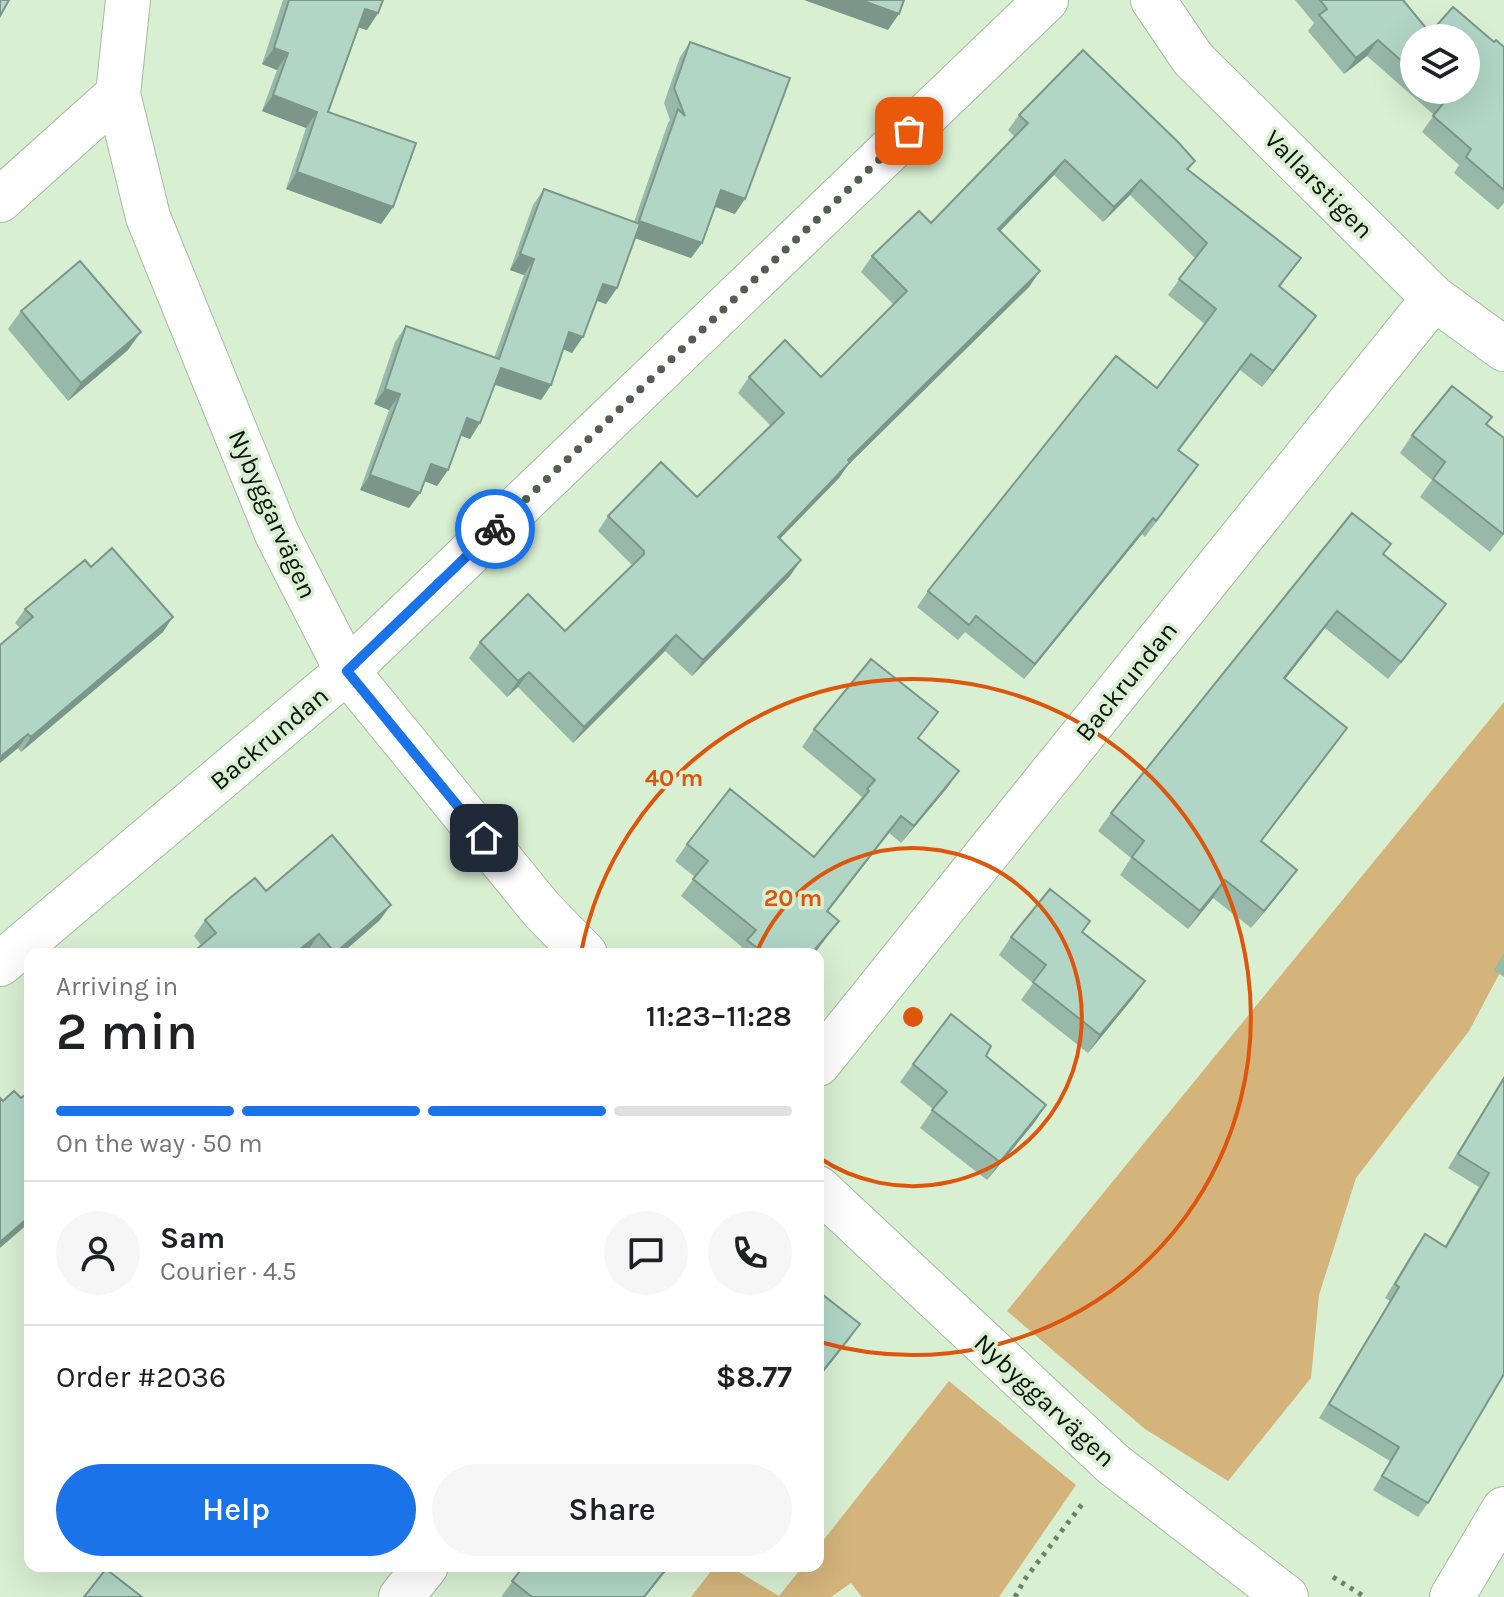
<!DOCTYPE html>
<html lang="en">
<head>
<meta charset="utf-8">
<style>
  body { margin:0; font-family:Karla,sans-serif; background:#f6f6f6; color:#202124; height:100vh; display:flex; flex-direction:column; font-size:30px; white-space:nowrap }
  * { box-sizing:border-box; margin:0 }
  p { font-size:26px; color:#757577 }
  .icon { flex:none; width:44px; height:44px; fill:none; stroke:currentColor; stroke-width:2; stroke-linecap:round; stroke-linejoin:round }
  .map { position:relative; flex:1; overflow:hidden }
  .drawer { position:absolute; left:24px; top:948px; width:800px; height:624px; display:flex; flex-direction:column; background:#fff; border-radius:16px; box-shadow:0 8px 32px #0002 }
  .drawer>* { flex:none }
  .buttons { position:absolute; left:1400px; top:24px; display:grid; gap:16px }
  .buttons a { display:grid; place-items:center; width:80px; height:80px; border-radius:50%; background:#fff; box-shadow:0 8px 32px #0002; font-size:40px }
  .pin { position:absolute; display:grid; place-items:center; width:68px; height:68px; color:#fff; margin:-34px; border-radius:16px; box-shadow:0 4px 12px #0006 }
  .courier { position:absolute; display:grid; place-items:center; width:80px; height:80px; margin:-40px; border:6px solid #1a73e8; border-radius:50%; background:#fff; color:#222; box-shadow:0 2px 10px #0007 }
  .summary em { font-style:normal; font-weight:600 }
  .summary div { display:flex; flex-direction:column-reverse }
  .summary { display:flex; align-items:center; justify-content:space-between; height:136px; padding:0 32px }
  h1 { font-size:52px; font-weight:600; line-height:60px }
  .bar { display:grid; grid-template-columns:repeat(4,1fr); gap:12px 8px; align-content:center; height:96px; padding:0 32px }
  .bar i { height:10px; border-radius:6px; background:#e0e0e0 }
  .bar .on { background:#1a73e8 }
  .bar p { grid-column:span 4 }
  .line { display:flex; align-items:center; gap:20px; padding:0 32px; border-top:2px solid #e0e0e0 }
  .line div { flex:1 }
  .round { display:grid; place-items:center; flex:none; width:84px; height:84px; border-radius:42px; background:#f6f6f6 }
  .action { display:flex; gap:16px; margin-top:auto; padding:16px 32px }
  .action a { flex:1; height:92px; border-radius:48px; background:#1a73e8; color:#fff; font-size:32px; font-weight:600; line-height:92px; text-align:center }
  .action a+a { background:#f6f6f6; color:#202124 }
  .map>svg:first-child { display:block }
  .green { fill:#d4b47b }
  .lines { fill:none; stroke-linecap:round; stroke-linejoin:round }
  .street-casing { stroke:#a6bba0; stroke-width:46 }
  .path { stroke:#71806d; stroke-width:5; stroke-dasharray:4 6; stroke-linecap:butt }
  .street { stroke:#fff; stroke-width:44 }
  .wall { fill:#98b8aa; fill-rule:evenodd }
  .shaded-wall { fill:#7c968b }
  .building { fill:#b1d6c6; stroke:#7c968b; stroke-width:2 }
  .done { stroke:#536050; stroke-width:8; stroke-dasharray:0 14.4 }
  .route { stroke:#1a73e8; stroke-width:10 }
  .ring { fill:none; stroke:#dd560c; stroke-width:4 }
  .labels { text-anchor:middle; stroke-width:7; stroke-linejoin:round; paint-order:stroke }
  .street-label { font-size:26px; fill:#0c130a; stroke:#d8efd2 }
  .centre { fill:#dd560c; stroke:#d8efd2; stroke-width:4 }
  .ring-label { font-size:24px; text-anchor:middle; font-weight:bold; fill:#dd560c; stroke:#d8efd2; stroke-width:7; stroke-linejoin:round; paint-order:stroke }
</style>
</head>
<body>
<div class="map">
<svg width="1504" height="1597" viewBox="0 0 1504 1597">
  <rect width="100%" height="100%" fill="#d8efd2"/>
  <path class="green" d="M1504,702V965L1469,1031L1356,1178L1319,1295L1311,1378L1228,1481L1145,1429L1007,1311Z
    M949,1381L1076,1485L999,1597H862L851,1583L831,1597H691L715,1566H729L779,1596L803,1566H818V1547Z"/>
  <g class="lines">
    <g class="street-casing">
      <path id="street" d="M128,0L118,94L148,217L277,534L347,671L542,910L585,954
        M1153,0L1193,59L1434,298L1504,349
        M0,200L118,94
        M0,964L347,671L1046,0
        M818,1064L1434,298
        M818,1188L1113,1464L1286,1597
        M401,1597L426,1566
        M1452,1597L1504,1509"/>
    </g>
    <path class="path" d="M1333,1577L1365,1597
      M1015,1597L1025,1579L1083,1503"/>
    <use href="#street" class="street"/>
  </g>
  <path class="wall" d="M283,0H383L378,13L367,30L359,27L328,112L393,207L381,224L286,189L306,128L262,111L277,70L262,64Z
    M1295,0H1403L1430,33L1494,42L1504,47V203L1498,210L1454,173L1459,165L1422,132L1434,115L1367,56L1344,74L1308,31L1314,23ZM1414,38L1466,90H1414Z
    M690,42L735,214L715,207L702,243L691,258L635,238L617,288L606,304L597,301L572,353L563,349L551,385L541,400L495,385L470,439L461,435L448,470L437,486L424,481L420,493L409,508L360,490L389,410L374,404L395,342L406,326L494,358L524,275L510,270L533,205L544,189L634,222L668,123L670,120L664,103L680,57Z
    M1019,115L1195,161L1188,170L1301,258L1280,287L1316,316L1262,387L1240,370L1179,451L1187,481L1145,537L1142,534L1024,679L965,632L958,640L917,607L928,591L1157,388L1205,324L1168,295L1195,258L1130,195L1103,222L1054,175L1000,231L1040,271L1029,287L848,465L839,478L780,539L790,576L692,676L665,651L573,743L518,687L507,697L469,658L480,642L565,631L632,565L598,531L608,516L697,497L771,426L738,393L749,377H821L894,305L861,272L872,256L931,223L1015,137L1008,130Z
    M21,311L128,350L68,401L8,329Z
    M1486,424L1504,438V534L1490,552L1420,497L1432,480L1400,453L1412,435Z
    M1384,554L1434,621L1388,679L1325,628L1285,679L1334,746L1261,842L1284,888L1251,928L1213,898L1188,929L1120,875L1131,858L1098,831L1111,813Z
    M91,567L163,632L21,752L18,748L0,763V645L20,628L15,623L25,609Z
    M814,729L919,739L959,771L947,788L901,843L889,833L828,912L826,938L814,954H737L742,947L681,896L695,877L675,861L687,844L814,857L862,797L802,747Z
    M266,891L380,920L341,954H312L308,950L201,945L194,936L205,920Z
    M1083,932L1145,981L1133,998L1088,1053L1021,1000L1033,983L999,955L1011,937Z
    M1504,953V977L1494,970Z
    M986,1056L1046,1105L1034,1123L987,1180L920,1128L933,1109L900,1082L913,1064Z
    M1504,1077V1374L1428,1503L1418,1517L1373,1490L1390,1461L1319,1418L1390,1301L1385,1298L1415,1248L1425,1234L1445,1246L1479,1187L1448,1168Z
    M524,1566H670L645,1597H501Z"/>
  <path class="shaded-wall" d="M804,0H861L899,14L888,30Z
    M365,9L378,13L367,30L354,26Z
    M1378,40L1367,56L1344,74L1356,58Z
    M274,48L288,53L277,70L262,64Z
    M273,95L317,112L306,128L262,111Z
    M1065,160L1054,175L987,245L998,229Z
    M297,172L393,207L381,224L286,189Z
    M1141,180L1130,195L1103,222L1114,207Z
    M721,190L745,199L735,214L711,205Z
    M639,221L702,243L691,258L629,236Z
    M520,254L534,259L524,275L510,270Z
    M1040,271L1029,287L848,465L839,478L767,552L778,537L848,460Z
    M603,284L617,288L606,304L592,299Z
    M1316,316L1305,332L1262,387L1273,371Z
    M141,332L128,350L68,401L81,383Z
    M569,332L583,337L572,353L558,347Z
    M501,368L551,385L541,400L491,383Z
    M385,389L400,394L389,410L374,404Z
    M467,418L480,423L470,439L456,434Z
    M431,464L448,470L437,486L420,479Z
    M370,475L420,493L409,508L360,490Z
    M1153,518L1142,534L1024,679L1035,664Z
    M801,560L790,576L692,676L703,660Z
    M1446,604L1434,621L1388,679L1401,662Z
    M1337,611L1325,628L1272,696L1284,678Z
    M173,617L163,632L21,752L31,737Z
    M676,635L665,651L573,743L584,727Z
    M529,672L518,687L507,697L518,681Z
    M1347,728L1334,746L1248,859L1261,841Z
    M28,734L18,748L0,763V757Z
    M959,771L947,788L901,843L914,826Z
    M901,816L889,833L814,929L827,911Z
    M1297,870L1284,888L1251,928L1264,911Z
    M1225,880L1213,898L1188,929L1200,911Z
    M391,905L380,920L341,954H335Z
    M839,921L826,938L814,954H811Z
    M319,934L308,950L303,954H294Z
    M1145,981L1133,998L1088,1053L1100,1035Z
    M1046,1105L1034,1123L987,1180L1000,1162Z
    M30,1216V1222L0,1248V1242Z
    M860,1324L849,1340L818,1379V1377Z
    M668,1566H670L645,1597H644Z"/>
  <path class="building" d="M0,0H9L0,16Z
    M289,0H383L378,13L365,9L328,112L416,143L393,207L297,172L317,112L273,95L288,53L274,48Z
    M861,0H904L899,14Z
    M1320,0H1403L1430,33L1453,7L1494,42L1496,40L1504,47V190L1466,157L1471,149L1433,116L1446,100L1434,90H1466V38H1414V72L1378,40L1356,58L1319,15L1327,9Z
    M690,42L790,78L745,199L721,190L702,243L639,221L678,109L685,116L674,88Z
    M1083,50L1178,142L1195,161L1187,169L1301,258L1279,286L1316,316L1273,371L1251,354L1178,450L1198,465L1156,521L1153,518L1035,664L976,616L969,625L928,591L1116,356L1157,388L1216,309L1179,279L1207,243L1141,180L1114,207L1065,160L998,229L1040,271L848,460L850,462L778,537L801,560L703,660L676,635L584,727L529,672L518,681L480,642L528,594L565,631L644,554V551L608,516L661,462L697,497L784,413L749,377L785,340L821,377L907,291L872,256L919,211L931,223L1028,123L1019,115Z
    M544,189L640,224L617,288L603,284L583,337L569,332L551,385L501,368L480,423L467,418L448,470L431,464L420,493L370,475L400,394L385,389L406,326L499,359L534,259L520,254Z
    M80,261L141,332L81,383L21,311Z
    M1452,386L1492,417L1486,424L1504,438V533L1503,534L1433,479L1445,462L1412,435Z
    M1352,513L1391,544L1383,554L1446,604L1401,662L1337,611L1284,678L1347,728L1261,841L1297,870L1264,911L1225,880L1200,911L1132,857L1144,841L1111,813Z
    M112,548L173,617L31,737L28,734L0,757V645L33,617L25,609L85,560L91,567Z
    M871,659L938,712L918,738L959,771L914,826L901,816L827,911L839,921L811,954H765L747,940L756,930L693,879L708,861L687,844L730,789L814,857L869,791L867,789L875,780L814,729Z
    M332,835L391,905L335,953L319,934L294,954H191L216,933L205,920L230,898L255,878L266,891Z
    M1050,889L1090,921L1082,932L1145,981L1100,1035L1033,982L1046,965L1011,937Z
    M951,1014L991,1046L986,1056L1046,1105L1000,1162L932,1110L947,1092L913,1064Z
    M1504,1078V1374L1428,1503L1382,1476L1399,1447L1329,1404L1399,1287L1395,1284L1425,1234L1446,1247L1489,1173L1458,1154Z
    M14,1091L21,1098L30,1091V1216L0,1242V1098L3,1101Z
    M818,1291L860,1324L818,1377Z
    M524,1566H668L644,1597H532L512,1581Z
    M106,1569L142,1597H84Z"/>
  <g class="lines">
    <path class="done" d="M495,529L909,131"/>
    <path class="route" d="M484,838L347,671L495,529"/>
  </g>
  <g class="ring">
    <path d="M756 954A169 169 0 1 1 818 1157"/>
    <path d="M581 953A338 338 0 1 1 820 1342"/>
  </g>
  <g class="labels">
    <g class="street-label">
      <text transform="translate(1319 184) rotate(45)" y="9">Vallarstigen</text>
      <text transform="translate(273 514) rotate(66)" y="9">Nybyggarvägen</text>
      <text transform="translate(1126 681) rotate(-51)" y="9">Backrundan</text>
      <text transform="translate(269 738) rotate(-40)" y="9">Backrundan</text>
      <text transform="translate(1045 1400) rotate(43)" y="9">Nybyggarvägen</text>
    </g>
  </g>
  <circle cx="913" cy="1017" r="12" class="centre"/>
  <g class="ring-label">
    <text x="674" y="786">40 m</text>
    <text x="793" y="906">20 m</text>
  </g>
</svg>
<div class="buttons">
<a><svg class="icon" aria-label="layers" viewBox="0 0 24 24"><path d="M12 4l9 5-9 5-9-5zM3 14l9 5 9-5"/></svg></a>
</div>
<div class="pin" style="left:909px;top:131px;background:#ea580c"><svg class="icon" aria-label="bag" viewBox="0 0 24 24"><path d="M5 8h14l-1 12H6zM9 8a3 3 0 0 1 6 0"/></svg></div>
<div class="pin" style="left:484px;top:838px;background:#1f2937"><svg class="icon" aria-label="home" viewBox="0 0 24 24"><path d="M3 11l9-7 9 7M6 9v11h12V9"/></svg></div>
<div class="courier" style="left:495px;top:529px"><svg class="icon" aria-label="bike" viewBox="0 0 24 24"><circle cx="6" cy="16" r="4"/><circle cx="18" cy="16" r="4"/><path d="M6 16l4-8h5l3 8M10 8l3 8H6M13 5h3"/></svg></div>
<section class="drawer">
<div class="summary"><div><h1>2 min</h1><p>Arriving in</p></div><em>11:23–11:28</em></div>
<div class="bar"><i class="on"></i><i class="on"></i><i class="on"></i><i></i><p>On the way · 50 m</p></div>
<div class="line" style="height:144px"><a class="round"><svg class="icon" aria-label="person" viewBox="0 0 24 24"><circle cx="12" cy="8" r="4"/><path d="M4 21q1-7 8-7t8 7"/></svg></a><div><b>Sam</b><p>Courier · 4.5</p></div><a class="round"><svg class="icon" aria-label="chat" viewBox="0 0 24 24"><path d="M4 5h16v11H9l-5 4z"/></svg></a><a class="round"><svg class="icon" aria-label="phone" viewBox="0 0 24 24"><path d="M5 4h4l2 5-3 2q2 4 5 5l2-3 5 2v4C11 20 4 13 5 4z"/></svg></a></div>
<div class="line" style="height:104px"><div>Order #2036</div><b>$8.77</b></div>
<div class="action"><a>Help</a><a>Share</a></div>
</section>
</div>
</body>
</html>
